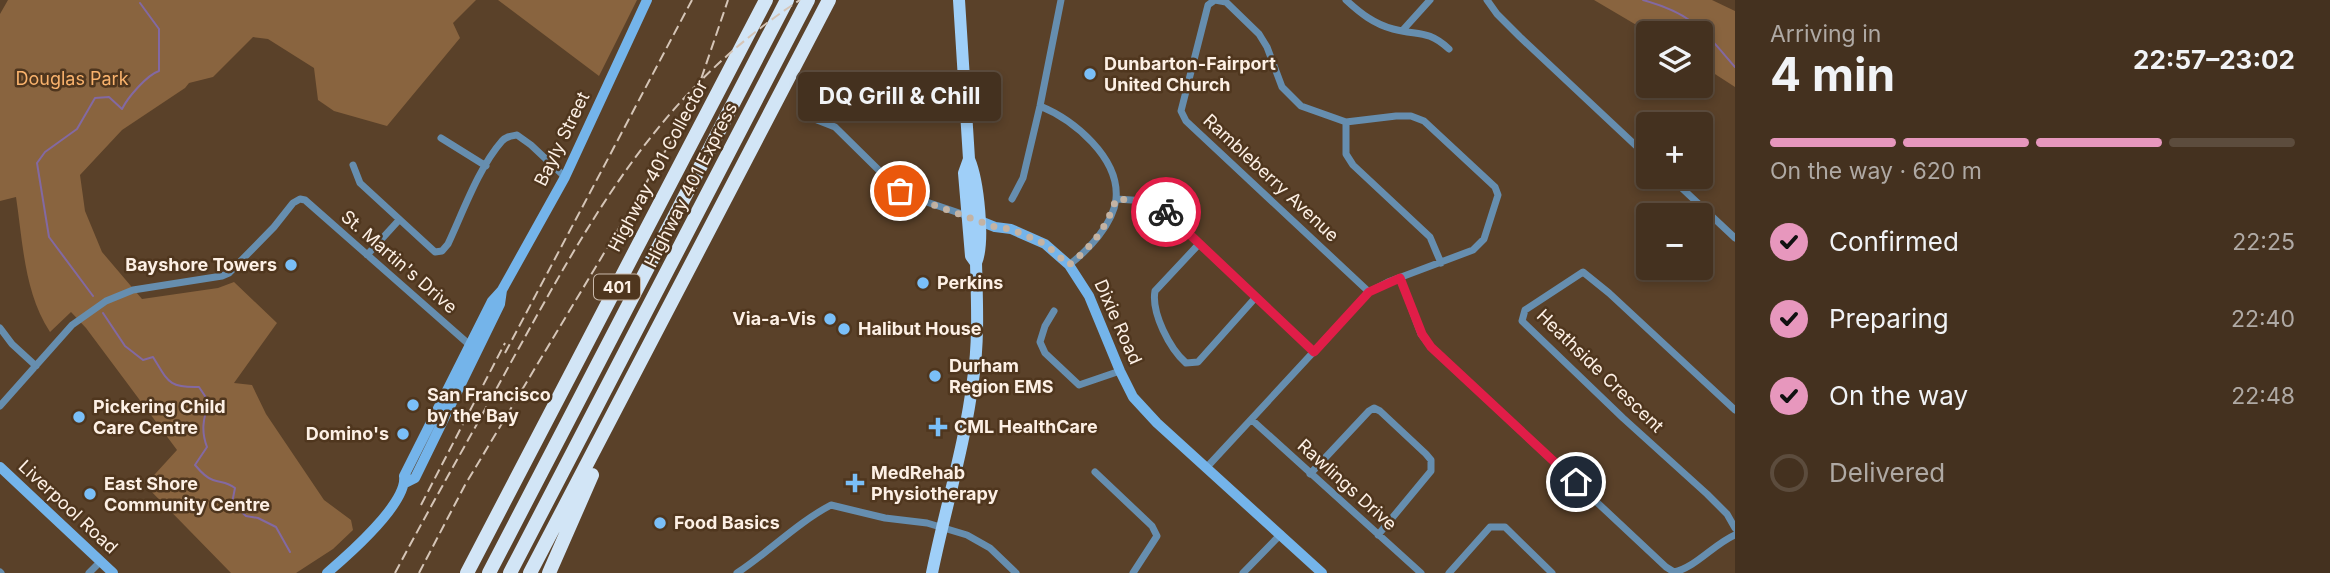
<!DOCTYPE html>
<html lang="en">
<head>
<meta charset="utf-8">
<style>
  body { margin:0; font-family:Inter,sans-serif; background:#4b3928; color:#f1f3f6; height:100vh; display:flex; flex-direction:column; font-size:26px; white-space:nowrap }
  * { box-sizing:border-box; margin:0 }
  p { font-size:23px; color:#afa9a4 }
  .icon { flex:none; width:38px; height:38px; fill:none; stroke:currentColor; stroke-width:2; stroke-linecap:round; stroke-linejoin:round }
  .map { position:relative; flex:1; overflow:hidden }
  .details { display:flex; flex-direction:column; background:#44311f; width:595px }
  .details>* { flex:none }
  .controls { position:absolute; left:1636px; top:21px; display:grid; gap:14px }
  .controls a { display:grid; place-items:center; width:77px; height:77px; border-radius:7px; background:#44311f; box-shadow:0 4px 10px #0003,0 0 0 2px #5c4c3d; font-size:35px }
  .pin { position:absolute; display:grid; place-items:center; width:60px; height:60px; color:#fff; margin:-30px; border:4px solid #fff; border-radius:50%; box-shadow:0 2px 7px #0007 }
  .courier { position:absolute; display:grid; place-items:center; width:70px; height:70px; margin:-35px; border:5px solid #e11d48; border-radius:50%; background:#fff; color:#222; box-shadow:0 2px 9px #0007 }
  .bubble { position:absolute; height:49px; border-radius:7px; background:#44311f; box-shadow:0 4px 10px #0003,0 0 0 2px #5c4c3d; font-size:23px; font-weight:700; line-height:49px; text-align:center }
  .headline em { font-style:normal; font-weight:700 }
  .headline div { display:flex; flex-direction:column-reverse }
  .headline { display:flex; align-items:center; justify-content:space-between; height:119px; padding:0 35px }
  h1 { font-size:46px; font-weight:700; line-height:52px }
  .bar { display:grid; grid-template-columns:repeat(4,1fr); gap:10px 7px; align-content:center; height:84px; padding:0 35px }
  .bar i { height:9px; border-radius:5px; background:#5c4c3d }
  .bar .on { background:#e797bd }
  .bar p { grid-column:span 4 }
  ol { padding:0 35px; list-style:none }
  li { display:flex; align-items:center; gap:21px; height:77px }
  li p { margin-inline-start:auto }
  li .icon { padding:7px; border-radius:50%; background:#e797bd; color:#111; stroke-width:4 }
  li:last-child { color:#afa9a4 }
  li i { width:38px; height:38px; border:4px solid #5c4c3d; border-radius:50% }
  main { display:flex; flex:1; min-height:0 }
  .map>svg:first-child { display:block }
  .green { fill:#89643f }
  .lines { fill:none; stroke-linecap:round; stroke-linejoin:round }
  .stream { stroke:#8369a2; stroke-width:2 }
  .street { stroke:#668eaf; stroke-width:7 }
  .secondary { stroke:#74b4ea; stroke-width:10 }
  .primary { stroke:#9fcff8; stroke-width:12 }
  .highway { stroke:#d2e5f6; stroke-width:14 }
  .rail { stroke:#d5c5b7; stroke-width:2; stroke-dasharray:10 5; stroke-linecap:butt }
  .done { stroke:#c4b3a3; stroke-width:7; stroke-dasharray:0 12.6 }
  .route { stroke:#e11d48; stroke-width:9 }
  .poi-dot { fill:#7abff8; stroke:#4f361e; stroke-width:2.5 }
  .labels { text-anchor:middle; stroke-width:5; stroke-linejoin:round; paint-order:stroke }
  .shield { fill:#4f361e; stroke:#c9b8a9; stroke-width:2 }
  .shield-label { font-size:16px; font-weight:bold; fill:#fdf0e5 }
  .poi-label { font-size:18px; font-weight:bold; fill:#fdf0e5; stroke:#4f361e; text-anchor:start }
  .park-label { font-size:18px; fill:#fab36d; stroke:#4f361e }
  .street-label { font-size:18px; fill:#fdf0e5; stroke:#4f361e }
</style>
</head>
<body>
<main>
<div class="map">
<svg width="1735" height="573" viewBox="0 0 1735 573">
  <rect width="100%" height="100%" fill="#5a4129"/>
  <path class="green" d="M8,0H476L453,23L460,38L387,126L334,111L318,100L314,68L268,39L253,37L213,77L189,83L185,88L122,130L80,175L85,211L102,252L142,299L218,288L234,282L277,323L234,383L252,385L266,414L324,500L351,520L353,530L333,549L296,573H231L145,485L177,450L86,328L71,312L50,332C24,292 23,243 16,197L0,201V14Z
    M498,0H637L599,76Z
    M1594,0H1712L1735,11V87L1701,65V33H1650Z"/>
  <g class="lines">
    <path class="stream" d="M1643,0C1693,14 1702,29 1735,67
      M93,296L49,237L37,163L45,152L77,129L95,98L109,97L122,109C128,97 147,75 159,71V29L140,3
      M103,313L125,346L143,360L153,357C168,381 168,388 199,387L209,402C203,419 201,431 207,447L195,465C200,471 206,478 213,480C222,483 227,482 235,488L232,503L246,516L258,518L276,527L290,552"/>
    <path class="street" d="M1346,0C1360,13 1374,24 1393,29C1418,36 1427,29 1449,49
      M1487,0L1497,14L1520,37L1648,157
      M1402,31L1430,0
      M1040,106C1074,120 1120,158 1116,199C1113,225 1088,250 1069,265
      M812,118L835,127L903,194L968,216
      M1346,122V154L1353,165L1430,237L1441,263
      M441,138L486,166
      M353,165L360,183L435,252L442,251L448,244C463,212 479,167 502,141C507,136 511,136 517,135L531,145L565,177
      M1670,177L1735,238
      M1012,199L1023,178L1040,106L1061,0
      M1116,199L1147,201L1161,208L1314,352
      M1199,244L1155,291C1151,313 1170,349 1186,363L1198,362L1256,297
      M367,255L399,220
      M1400,278L1421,334L1431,347L1666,567L1674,572C1695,568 1714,544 1735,535
      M1054,311L1045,326L1040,342L1045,353L1079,385L1120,371
      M0,328L12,344L36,366
      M0,406L72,325L106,301L133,290L222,276L229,273L274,227L293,203L300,199L305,200L472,347
      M1735,410L1609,293L1583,272L1525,310L1522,321L1623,418L1707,494L1727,514L1735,528
      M1252,420L1421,573
      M1207,467L1369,292L1388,282L1473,250L1484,239L1498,195L1495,187L1424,121L1411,116H1396L1346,122L1301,106L1282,87L1267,47L1259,34L1226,2L1215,0L1208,5L1181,111L1186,121L1369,292
      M1095,472L1152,526L1157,536L1133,573
      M1310,474L1369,411L1374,408L1380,411L1426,454L1431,460V471L1378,535
      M0,572L1,573
      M89,573L100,562
      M737,573C769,552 797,523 831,505L885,518L927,523L967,535L990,548L1016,573
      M1243,573L1281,534
      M1449,573L1490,527H1505L1552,573"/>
    <path class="secondary" d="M975,219L995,227L1011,229L1045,244L1069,265L1089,296L1120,371L1133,397L1157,423L1322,573
      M0,467L113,573
      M405,483L415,478L500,304L502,290
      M327,573C347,556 408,503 404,476L492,301L502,290L565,177L647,0"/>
    <path class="primary" d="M969,159L964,173L971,256L976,263
      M932,573C945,509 965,445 973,380C979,341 977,302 976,263C985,242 978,180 969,159L959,0"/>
    <path class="highway" d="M467,573L766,0
      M489,573L787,0
      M510,573L808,0
      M530,573L829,0
      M549,573L592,475"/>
    <path class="rail" d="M505,353L692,0
      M421,505L505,343
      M395,573C432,503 472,434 510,364C590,220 657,93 800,0
      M419,573L465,485L673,138L698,88L728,0"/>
  </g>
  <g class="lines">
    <path class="done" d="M900,191L903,194L995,227L1011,229L1045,244L1069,265C1093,245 1106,229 1116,199L1147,201L1166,212"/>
    <path class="route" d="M1166,212L1314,352L1369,292L1400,278L1422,334L1431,347L1576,482"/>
  </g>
  <g class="poi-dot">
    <circle cx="1090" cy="74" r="7"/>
    <circle cx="291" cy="265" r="7"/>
    <circle cx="923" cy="283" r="7"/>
    <circle cx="830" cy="319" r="7"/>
    <circle cx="844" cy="329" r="7"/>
    <circle cx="935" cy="376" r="7"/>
    <circle cx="413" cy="405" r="7"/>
    <circle cx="79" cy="417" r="7"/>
    <path d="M934.5 416.5h7v7h7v7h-7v7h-7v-7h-7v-7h7z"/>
    <circle cx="403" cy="434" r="7"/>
    <path d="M851.5 472.5h7v7h7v7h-7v7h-7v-7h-7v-7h7z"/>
    <circle cx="90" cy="494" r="7"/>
    <circle cx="660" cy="523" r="7"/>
  </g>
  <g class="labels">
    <rect class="shield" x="594" y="274.5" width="46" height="25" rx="5"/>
    <g class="shield-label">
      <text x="617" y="293">401</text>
    </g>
    <g class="poi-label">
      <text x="1104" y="70">Dunbarton-Fairport<tspan x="1104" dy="21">United Church</tspan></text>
      <text x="277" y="271" text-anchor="end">Bayshore Towers</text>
      <text x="937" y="289">Perkins</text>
      <text x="816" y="325" text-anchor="end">Via-a-Vis</text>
      <text x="858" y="335">Halibut House</text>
      <text x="949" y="372">Durham<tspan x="949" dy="21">Region EMS</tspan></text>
      <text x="427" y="401">San Francisco<tspan x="427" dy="21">by the Bay</tspan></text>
      <text x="93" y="413">Pickering Child<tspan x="93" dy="21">Care Centre</tspan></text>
      <text x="954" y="433">CML HealthCare</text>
      <text x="389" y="440" text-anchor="end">Domino's</text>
      <text x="871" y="479">MedRehab<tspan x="871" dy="21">Physiotherapy</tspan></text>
      <text x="104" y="490">East Shore<tspan x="104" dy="21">Community Centre</tspan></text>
      <text x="674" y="529">Food Basics</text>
    </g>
    <g class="park-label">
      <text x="72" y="85">Douglas Park</text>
    </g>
    <g class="street-label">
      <text transform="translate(562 139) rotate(-64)" y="6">Bayly Street</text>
      <text transform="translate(658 166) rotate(-62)" y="6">Highway 401 Collector</text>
      <text transform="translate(1271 178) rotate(43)" y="6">Rambleberry Avenue</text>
      <text transform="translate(691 185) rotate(-63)" y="6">Highway 401 Express</text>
      <text transform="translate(399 262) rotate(41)" y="6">St. Martin's Drive</text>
      <text transform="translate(1118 322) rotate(66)" y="6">Dixie Road</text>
      <text transform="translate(1600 371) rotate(44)" y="6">Heathside Crescent</text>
      <text transform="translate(1347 485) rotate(42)" y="6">Rawlings Drive</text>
      <text transform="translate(68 507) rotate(43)" y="6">Liverpool Road</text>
    </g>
  </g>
</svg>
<div class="controls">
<a><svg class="icon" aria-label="layers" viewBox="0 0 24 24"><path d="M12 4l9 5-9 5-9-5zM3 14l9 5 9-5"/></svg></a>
<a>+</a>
<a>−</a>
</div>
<div class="pin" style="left:900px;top:191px;background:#ea580c"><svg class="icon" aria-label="bag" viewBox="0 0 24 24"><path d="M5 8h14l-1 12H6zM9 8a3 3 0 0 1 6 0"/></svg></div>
<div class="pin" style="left:1576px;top:482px;background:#1f2937"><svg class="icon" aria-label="home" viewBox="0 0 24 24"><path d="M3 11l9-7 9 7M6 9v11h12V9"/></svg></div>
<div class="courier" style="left:1166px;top:212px"><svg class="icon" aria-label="bike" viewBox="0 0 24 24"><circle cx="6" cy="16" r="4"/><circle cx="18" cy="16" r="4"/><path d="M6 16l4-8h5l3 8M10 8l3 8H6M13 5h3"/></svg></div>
<div class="bubble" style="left:798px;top:72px;width:203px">DQ Grill &amp; Chill</div>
</div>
<section class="details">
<div class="headline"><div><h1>4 min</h1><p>Arriving in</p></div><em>22:57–23:02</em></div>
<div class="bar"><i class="on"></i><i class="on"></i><i class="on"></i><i></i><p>On the way · 620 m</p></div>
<ol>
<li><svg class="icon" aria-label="check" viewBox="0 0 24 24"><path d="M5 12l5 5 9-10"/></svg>Confirmed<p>22:25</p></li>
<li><svg class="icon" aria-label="check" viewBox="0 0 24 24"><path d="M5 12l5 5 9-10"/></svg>Preparing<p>22:40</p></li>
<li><svg class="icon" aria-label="check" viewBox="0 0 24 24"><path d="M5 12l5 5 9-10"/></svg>On the way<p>22:48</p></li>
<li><i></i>Delivered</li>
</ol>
</section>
</main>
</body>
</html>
